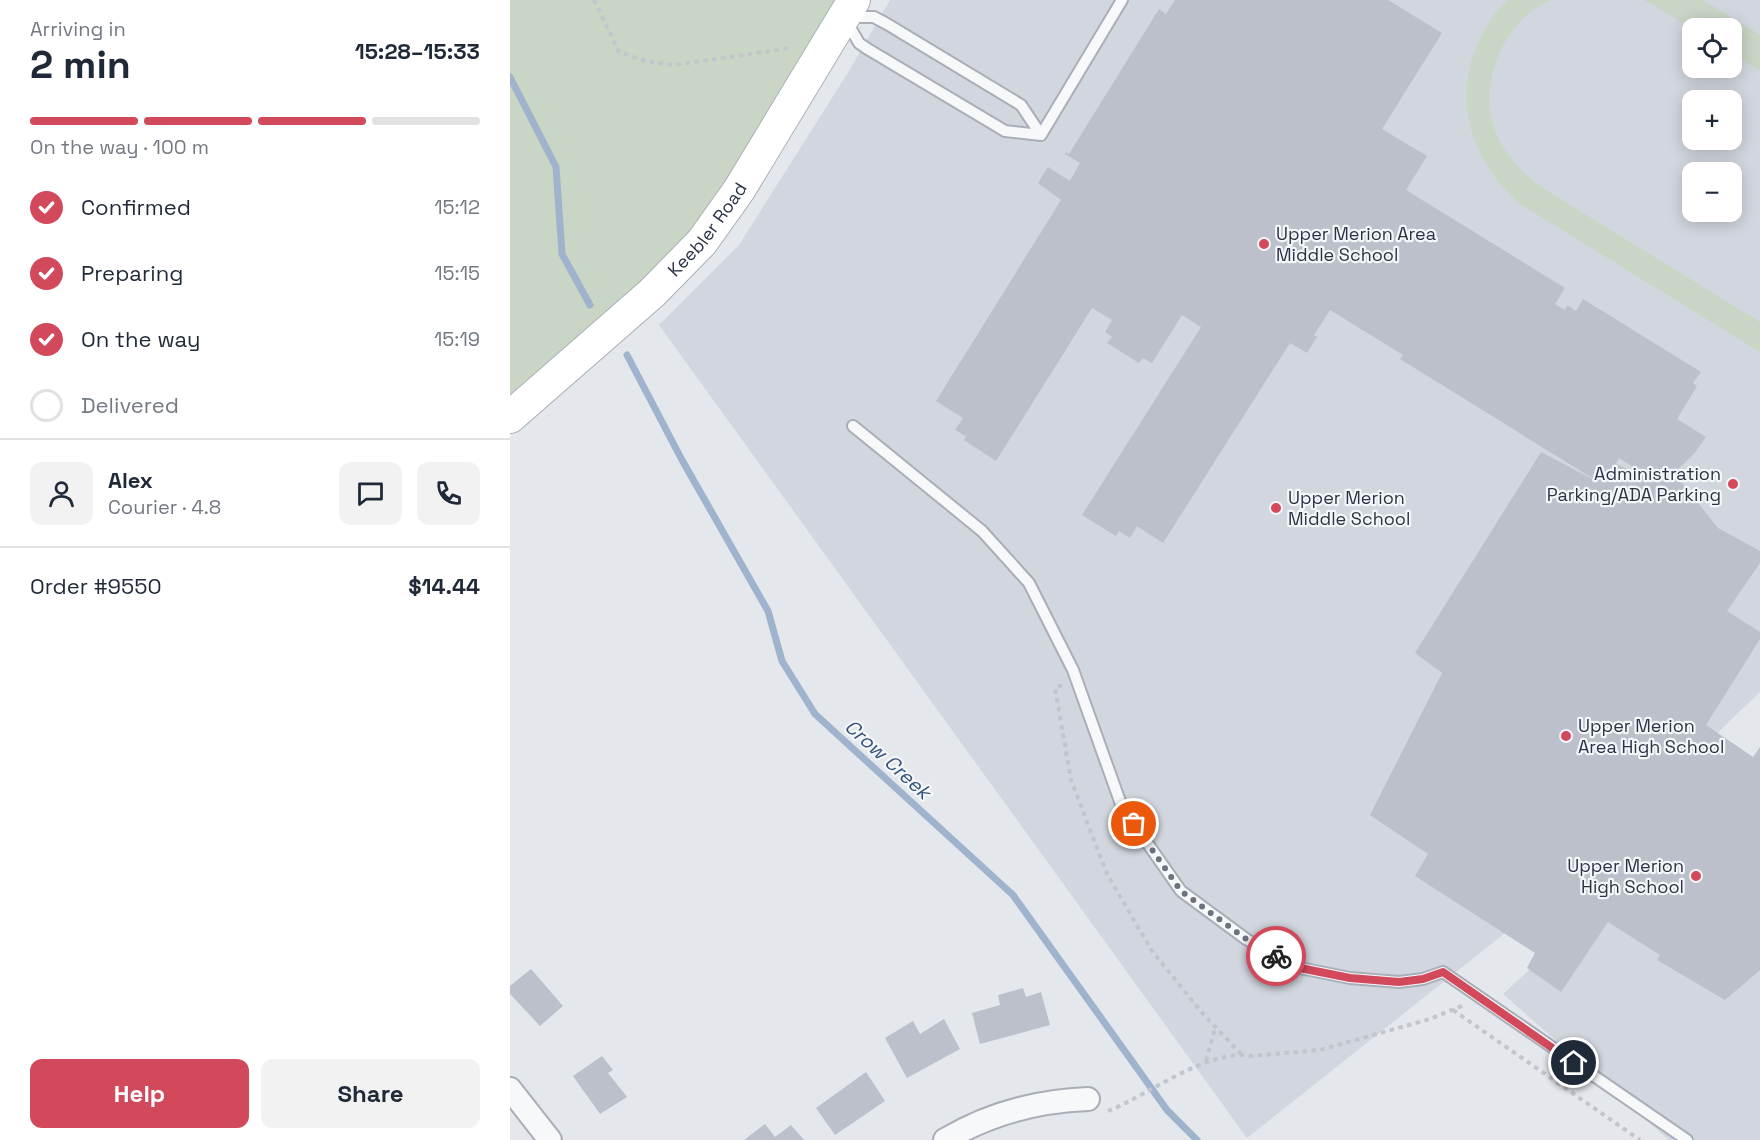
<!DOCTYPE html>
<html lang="en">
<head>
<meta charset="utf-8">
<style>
  body { margin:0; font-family:"Space Grotesk",sans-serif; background:#f2f2f3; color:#1f2937; height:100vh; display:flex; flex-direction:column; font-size:22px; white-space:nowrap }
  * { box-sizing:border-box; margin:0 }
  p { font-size:20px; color:#747a83 }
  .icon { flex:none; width:33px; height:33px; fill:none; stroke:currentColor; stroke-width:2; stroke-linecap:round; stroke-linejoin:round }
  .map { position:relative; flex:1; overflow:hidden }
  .panel { display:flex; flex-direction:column; background:#fff; width:510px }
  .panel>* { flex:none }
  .buttons { position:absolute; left:1172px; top:18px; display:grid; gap:12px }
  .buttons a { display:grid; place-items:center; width:60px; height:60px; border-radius:12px; background:#fff; box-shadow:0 3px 15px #0003; font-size:30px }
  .pin { position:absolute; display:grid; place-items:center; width:51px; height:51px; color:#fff; margin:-26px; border:3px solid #fff; border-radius:50%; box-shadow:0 2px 6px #0007 }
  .courier { position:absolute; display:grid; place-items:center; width:60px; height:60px; margin:-30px; border:4px solid #d1495b; border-radius:50%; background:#fff; color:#222; box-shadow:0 2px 8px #0007 }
  .summary em { font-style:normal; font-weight:700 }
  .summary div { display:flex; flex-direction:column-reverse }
  .summary { display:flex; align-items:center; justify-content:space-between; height:102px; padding:0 30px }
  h1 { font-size:39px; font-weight:700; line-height:45px }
  .bar { display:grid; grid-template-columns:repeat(4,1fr); gap:9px 6px; align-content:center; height:72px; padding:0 30px }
  .bar i { height:8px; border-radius:4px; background:#e0e1e3 }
  .bar .selected { background:#d1495b }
  .bar p { grid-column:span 4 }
  .line { display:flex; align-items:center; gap:15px; padding:0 30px; border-top:2px solid #e0e1e3 }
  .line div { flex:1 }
  .round { display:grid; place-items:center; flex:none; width:63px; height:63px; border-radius:12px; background:#f2f2f3 }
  ol { padding:0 30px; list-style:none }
  li { display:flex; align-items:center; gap:18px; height:66px }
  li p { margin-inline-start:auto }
  li .icon { padding:6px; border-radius:50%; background:#d1495b; color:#fff; stroke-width:4 }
  li:last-child { color:#747a83 }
  li i { width:33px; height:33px; border:3px solid #e0e1e3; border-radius:50% }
  .action { display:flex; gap:12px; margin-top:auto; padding:12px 30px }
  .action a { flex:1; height:69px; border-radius:12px; background:#d1495b; color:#fff; font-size:24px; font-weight:700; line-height:69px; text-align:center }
  .action a+a { background:#f2f2f3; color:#1f2937 }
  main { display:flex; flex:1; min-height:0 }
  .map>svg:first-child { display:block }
  .built { fill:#d2d6de; fill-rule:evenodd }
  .green { fill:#c9d6c5 }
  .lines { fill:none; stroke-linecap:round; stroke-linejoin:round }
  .stream { stroke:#9fb4cc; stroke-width:7 }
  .building { fill:#bbc0ca; fill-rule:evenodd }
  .lane-casing { stroke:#a9aeb7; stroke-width:14 }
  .street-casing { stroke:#a9aeb7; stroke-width:26 }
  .secondary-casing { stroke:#a9aeb7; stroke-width:34 }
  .path { stroke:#c2c5cb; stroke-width:4; stroke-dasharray:4.5 4.5; stroke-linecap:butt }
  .lane { stroke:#f7f8fa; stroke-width:10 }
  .street { stroke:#f7f8fa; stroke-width:22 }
  .secondary { stroke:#fff; stroke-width:32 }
  .done { stroke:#6c737f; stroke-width:6; stroke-dasharray:0 10.8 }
  .route { stroke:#d1495b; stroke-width:8 }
  .poi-dot { fill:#d1495b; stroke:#f4f6f9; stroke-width:2 }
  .labels { text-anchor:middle; stroke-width:4.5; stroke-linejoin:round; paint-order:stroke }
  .street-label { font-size:18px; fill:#2b3445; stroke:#f4f6f9 }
  .poi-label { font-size:18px; fill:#2b3445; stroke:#f4f6f9; text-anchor:start }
  .water-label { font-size:20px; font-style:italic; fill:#34527a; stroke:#f4f6f9 }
</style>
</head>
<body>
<main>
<section class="panel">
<div class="summary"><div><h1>2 min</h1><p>Arriving in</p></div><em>15:28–15:33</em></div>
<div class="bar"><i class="selected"></i><i class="selected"></i><i class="selected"></i><i></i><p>On the way · 100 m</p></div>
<ol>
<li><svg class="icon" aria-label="check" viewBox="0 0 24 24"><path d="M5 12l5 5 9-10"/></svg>Confirmed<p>15:12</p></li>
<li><svg class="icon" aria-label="check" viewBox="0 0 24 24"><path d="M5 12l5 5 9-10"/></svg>Preparing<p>15:15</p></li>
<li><svg class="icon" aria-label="check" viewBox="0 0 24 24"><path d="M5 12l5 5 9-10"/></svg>On the way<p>15:19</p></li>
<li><i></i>Delivered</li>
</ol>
<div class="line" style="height:108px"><a class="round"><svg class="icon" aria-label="person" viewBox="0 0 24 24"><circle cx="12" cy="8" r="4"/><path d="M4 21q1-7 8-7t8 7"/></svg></a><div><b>Alex</b><p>Courier · 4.8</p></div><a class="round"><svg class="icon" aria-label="chat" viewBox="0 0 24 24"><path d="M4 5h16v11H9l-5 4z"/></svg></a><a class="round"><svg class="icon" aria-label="phone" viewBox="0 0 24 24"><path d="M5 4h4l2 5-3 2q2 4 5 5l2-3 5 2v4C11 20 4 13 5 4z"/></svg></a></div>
<div class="line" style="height:78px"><div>Order #9550</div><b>$14.44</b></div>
<div class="action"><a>Help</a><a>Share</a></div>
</section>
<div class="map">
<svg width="1250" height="1140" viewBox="0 0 1250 1140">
  <rect width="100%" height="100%" fill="#e4e7ec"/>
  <path class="built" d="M380,0H1250V692L1014,918L737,1138L149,325L229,245L339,71ZM1182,28H1221V68H1182ZM1182,100H1221V140H1182ZM1182,172H1221V212H1182Z
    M1250,759V1140H1159L993,994Z"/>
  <path class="green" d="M0,0H344L229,190L0,417Z
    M998,0H1040C988,23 962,98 993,147C1003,163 1016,175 1031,187L1250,322V352L1010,204C961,161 940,98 971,37C978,23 986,10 998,0Z
    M1134,0H1193L1250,35V71L1221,53V28H1182Z"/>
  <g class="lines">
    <path class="stream" d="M0,77L46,167L52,254L80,305
      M117,355L172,460L258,611L272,661L305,714L503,895L657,1110L687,1140"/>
  </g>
  <path class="building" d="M665,0H878L932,33L872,129L917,156L896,190L1055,288L1045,304L1055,310L1057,305L1066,311L1073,299L1191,372L1183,383L1187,386L1167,419L1196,437L1184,454L1164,473L1208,528L1250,551V563L1217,611L1250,632V639L1196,725L1243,757L1250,747V970L1215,1000L1147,960L1150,955L1098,922L1051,992L1017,968L1025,953L905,876L918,854L860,815L932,673L905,653L1031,452L1090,483L890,359L893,355L820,310L804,335L807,337L797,353L780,343L653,543L627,526L620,538L609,531L606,536L572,515L691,327L672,315L642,363L633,358L629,363L597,343L602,337L595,332L602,320L582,308L486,461L454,440L456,436L445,430L453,418L426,401L551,200L528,183L538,167L560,181L570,163L555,154L556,152L559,154L649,9L656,14ZM1109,458L1149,483L1106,464Z
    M21,969L53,1006L30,1026L0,994V986Z
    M513,988L516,997L531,992L540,1025L470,1044L462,1013L490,1005L488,995Z
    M434,1019L450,1049L397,1078L375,1038L403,1021L410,1034Z
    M92,1056L103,1070L98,1073L117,1097L90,1114L63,1076Z
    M356,1072L375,1101L325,1135L306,1108Z
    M255,1124L265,1137L281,1125L294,1140H234Z"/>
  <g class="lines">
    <g class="lane-casing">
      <path id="lane" d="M334,17H364L377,24L511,105L531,135L495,131L356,48L349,43Z
        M531,135L612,0
        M343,426L472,531L519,583L563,670L612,807L671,891L736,939L785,967L840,978L889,982L913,979L933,972L1177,1140"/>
    </g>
    <g class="street-casing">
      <path id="street" d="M0,1089L40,1140
        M435,1140C480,1113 527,1101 578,1099"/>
    </g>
    <g class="secondary-casing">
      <g id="secondary">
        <path id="s1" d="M0,417L142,293L192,242L229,190L344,0"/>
      </g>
    </g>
    <path class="path" d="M84,0L109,52L135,61L163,65L281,48
      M552,685L545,688L561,780L597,874L642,951L694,1015L731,1054
      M943,1010L1130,1140
      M696,1061L705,1028
      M598,1111C639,1095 696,1049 741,1056L810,1050L920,1019L954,1005"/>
    <use href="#lane" class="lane"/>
    <use href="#street" class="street"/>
    <use href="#secondary" class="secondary"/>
  </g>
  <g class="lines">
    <path class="done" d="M624,824L671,891L736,939L766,956"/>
    <path class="route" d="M766,956L785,967L840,978L889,982L913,979L933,972L1064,1063"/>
  </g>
  <g class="poi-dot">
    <circle cx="754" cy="244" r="6"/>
    <circle cx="1223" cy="484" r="6"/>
    <circle cx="766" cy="508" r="6"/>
    <circle cx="1056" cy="736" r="6"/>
    <circle cx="1186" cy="876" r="6"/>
  </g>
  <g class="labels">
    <g class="street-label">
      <text dy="6" stroke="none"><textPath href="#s1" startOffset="273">Keebler Road</textPath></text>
    </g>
    <g class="poi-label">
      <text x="766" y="240">Upper Merion Area<tspan x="766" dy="21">Middle School</tspan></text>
      <text x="1211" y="480" text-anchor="end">Administration<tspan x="1211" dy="21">Parking/ADA Parking</tspan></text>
      <text x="778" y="504">Upper Merion<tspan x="778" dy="21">Middle School</tspan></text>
      <text x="1068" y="732">Upper Merion<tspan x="1068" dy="21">Area High School</tspan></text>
      <text x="1174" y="872" text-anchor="end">Upper Merion<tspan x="1174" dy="21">High School</tspan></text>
    </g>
    <g class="water-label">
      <text transform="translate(378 759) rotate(42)" y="7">Crow Creek</text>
    </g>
  </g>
</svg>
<div class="buttons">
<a><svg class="icon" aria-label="locate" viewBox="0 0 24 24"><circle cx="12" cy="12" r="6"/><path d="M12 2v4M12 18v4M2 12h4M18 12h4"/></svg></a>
<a>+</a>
<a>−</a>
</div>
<div class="pin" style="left:624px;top:824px;background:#ea580c"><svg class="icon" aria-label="bag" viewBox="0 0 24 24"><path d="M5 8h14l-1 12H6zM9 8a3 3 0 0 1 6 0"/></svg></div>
<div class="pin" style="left:1064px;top:1063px;background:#1f2937"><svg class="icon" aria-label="home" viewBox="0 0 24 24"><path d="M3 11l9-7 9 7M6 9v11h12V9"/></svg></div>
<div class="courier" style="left:766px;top:956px"><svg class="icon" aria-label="bike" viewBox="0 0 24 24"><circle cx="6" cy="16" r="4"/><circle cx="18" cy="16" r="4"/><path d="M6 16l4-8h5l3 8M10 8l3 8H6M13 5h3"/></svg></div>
</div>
</main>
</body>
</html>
